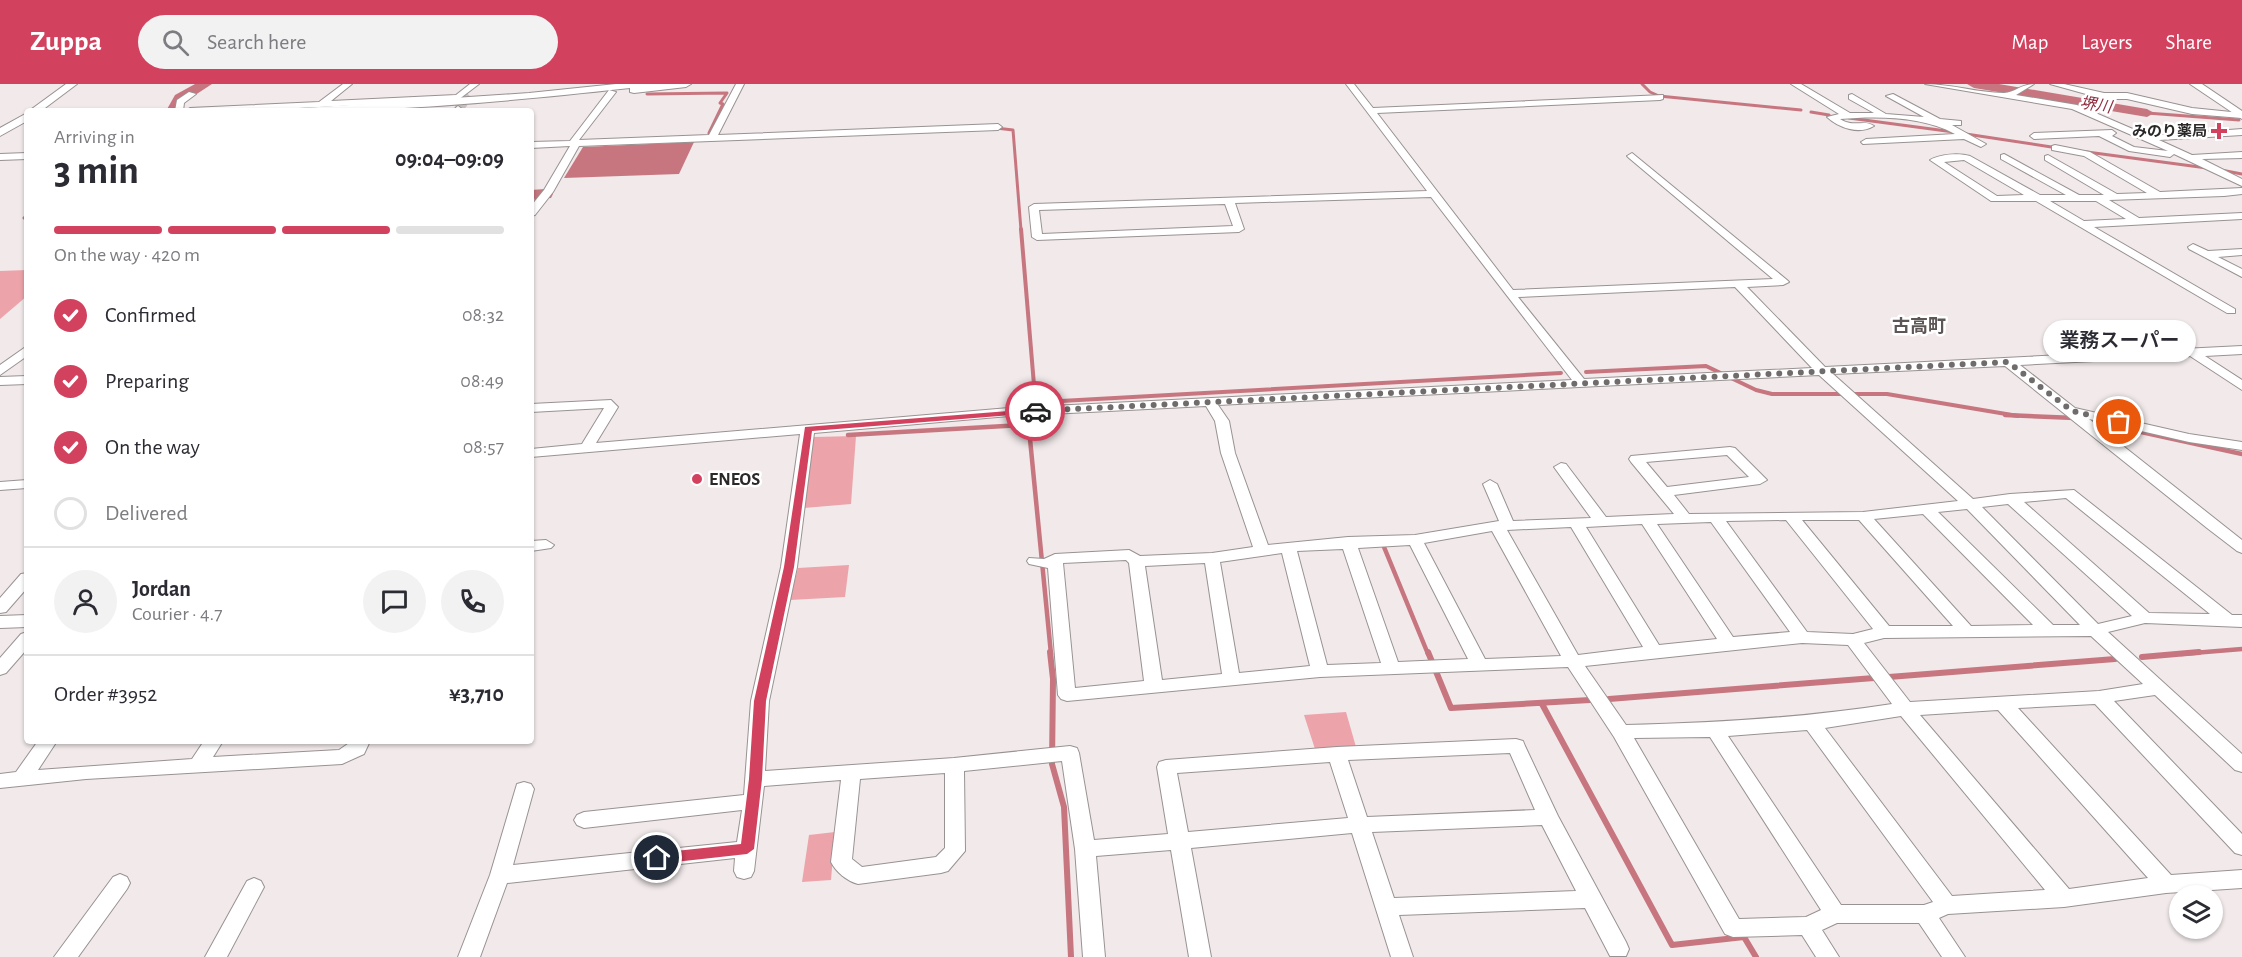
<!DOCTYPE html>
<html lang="en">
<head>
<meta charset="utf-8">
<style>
  body { margin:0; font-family:"Alegreya Sans","Noto Sans JP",sans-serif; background:#f2f2f3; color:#2b2b33; height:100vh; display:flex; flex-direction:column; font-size:22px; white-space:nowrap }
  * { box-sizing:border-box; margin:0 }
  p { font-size:20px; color:#7c7c81 }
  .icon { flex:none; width:33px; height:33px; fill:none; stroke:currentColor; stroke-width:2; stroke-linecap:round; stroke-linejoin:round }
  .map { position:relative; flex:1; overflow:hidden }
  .panel { position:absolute; left:24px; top:24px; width:510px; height:636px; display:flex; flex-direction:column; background:#fff; border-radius:6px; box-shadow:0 2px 4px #0004 }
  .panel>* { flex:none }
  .controls { position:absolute; left:2169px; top:801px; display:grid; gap:12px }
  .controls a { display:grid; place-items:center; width:54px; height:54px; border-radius:50%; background:#fff; box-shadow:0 2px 4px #0004; font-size:30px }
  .pin { position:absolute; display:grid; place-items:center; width:51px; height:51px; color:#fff; margin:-26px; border:3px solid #fff; border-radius:50%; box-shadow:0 2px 6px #0007 }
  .courier { position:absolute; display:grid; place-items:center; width:60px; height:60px; margin:-30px; border:4px solid #d2425e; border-radius:50%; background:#fff; color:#222; box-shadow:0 2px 8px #0007 }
  .bubble { position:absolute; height:42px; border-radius:21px; background:#fff; box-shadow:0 2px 4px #0004; font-size:20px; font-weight:600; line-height:42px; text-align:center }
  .head em { font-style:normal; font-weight:600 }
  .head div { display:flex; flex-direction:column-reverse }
  .head { display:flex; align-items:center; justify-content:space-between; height:102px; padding:0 30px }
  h1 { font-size:39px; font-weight:600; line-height:45px }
  .bar { display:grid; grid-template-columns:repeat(4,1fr); gap:9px 6px; align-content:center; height:72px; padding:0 30px }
  .bar i { height:8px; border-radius:4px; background:#e1e1e2 }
  .bar .on { background:#d2425e }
  .bar p { grid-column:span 4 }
  .line { display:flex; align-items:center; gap:15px; padding:0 30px; border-top:2px solid #e1e1e2 }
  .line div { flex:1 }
  .round { display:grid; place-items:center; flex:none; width:63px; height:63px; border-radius:32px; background:#f2f2f3 }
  ol { padding:0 30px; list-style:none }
  li { display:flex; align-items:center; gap:18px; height:66px }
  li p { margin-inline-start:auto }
  li .icon { padding:6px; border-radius:50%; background:#d2425e; color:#fff; stroke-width:4 }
  li:last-child { color:#7c7c81 }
  li i { width:33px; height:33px; border:3px solid #e1e1e2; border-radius:50% }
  header { display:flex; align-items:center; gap:36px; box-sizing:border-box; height:84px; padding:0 30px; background:#d2425e; color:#fff }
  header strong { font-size:28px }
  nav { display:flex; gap:33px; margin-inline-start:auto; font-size:21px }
  .search { width:420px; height:54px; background:#f2f2f3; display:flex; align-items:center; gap:15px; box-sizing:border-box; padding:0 21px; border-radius:33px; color:#7c7c81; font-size:22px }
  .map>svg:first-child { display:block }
  .green { fill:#eca3aa }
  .water { fill:#c7767f }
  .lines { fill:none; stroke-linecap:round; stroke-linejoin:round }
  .stream-far3 { stroke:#c7767f; stroke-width:3 }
  .stream-far2 { stroke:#c7767f; stroke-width:4 }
  .stream-far1 { stroke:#c7767f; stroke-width:4.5 }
  .stream { stroke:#c7767f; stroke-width:6 }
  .river { fill:#c7767f; fill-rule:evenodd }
  .minor-tunnel { stroke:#c9c2c3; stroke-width:9; stroke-dasharray:9 4.5; stroke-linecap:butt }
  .minor-casing { stroke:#999292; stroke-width:2 }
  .major-casing { stroke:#999292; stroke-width:2 }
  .minor { fill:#fff; fill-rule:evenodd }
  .major { fill:#fff; fill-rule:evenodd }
  .route { fill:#d2425e }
  .done { stroke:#706c6c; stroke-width:6; stroke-dasharray:0 10.8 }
  .poi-dot { fill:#d2425e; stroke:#fff; stroke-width:2 }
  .labels { text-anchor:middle; stroke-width:5; stroke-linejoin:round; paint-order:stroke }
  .far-poi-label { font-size:15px; font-weight:bold; fill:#2b2828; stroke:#fff; text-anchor:end }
  .far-water-label { font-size:16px; font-style:italic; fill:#912f42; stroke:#fff }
  .far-quarter-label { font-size:18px; font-weight:bold; fill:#5d5656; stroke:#fff }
  .poi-label { font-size:18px; font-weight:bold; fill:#2b2828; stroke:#fff; text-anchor:start }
</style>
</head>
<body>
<header>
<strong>Zuppa</strong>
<div class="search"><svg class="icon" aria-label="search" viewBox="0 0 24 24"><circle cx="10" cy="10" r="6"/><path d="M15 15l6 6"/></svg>Search here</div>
<nav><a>Map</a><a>Layers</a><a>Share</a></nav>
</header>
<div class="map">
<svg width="2242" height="873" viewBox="0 0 2242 873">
  <rect width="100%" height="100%" fill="#f1e9ea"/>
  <path class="green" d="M27,186V212L0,235V187Z
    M856,352L851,420L804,424L814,353Z
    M849,481L845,513L790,516L798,484Z
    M1346,628L1356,663L1315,665L1304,631Z
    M835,748L831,796L802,798L809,751Z"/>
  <path class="water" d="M694,58L679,90L564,94L583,63Z"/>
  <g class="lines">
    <path class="stream-far3" d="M1642,0L1650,8L1659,12L1801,26
      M647,10L727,9L720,19L723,20L709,49
      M1811,28L1829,31
      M2147,29L2239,36
      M1849,34L1954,48
      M996,44L1013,46L1021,146
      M1966,50L2058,64
      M2087,68L2207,84
      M2221,86L2242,90
      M27,131L24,134L27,135"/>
    <path class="stream-far2" d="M1021,145L1034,301L1035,307L1045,314L1061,317L1561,289
      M1586,288L1706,282L1756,306L1772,310H1843
      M1851,310H1887L2018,332"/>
    <path class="stream-far1" d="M2005,331L2075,334
      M2086,336L2242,370
      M848,351L1023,341L1030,355L1051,570
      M1384,463L1428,570
      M2181,570L2242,565"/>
    <path class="stream" d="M1050,568L1053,595L1052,680L1064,723L1071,873
      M1428,568L1451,624L1590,616
      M2142,573L2199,568
      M1889,593L2115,575
      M1609,615L1874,594
      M1542,620L1672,861L1744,853L1756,873"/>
    <path class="river" d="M195,0H212L186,17L180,27H166L175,11Z
      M1967,0H1999L2147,25L2154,29L2147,33L1974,4Z
      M545,105L551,106L553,110L551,114L531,116V106Z"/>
    <path class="minor-tunnel" d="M458,25L470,12"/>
    <g class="minor-casing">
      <path id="minor" d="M343,0H352L331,17L456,11L470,0H479L458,16L239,27H186L190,24L319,18Z
        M736,0H744L718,51L998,40L1002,43L998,46L579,62L553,108L535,131L531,132V122L544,106L570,62L531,64V58L570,57L609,6L616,8L579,56L709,51Z
        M1346,0H1354L1373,24L1663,11V15L1660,16L1377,29L1513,206L1773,195L1629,74L1627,72L1632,69L1787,196L1789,198L1783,201L1747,203L1825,283L2242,262V270L2205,272L2242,296V306L2190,272L2020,281L2075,324L2189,350L2242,358V366L2189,358L2089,335L2242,456V469L2237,467L2207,444L2005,282L1833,290L1973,415L2010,410L2074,406L2232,531H2242V543L2145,539L2108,548L2242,670V688L2235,686L2155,611L2114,617L2242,750V771L2235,769L2095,620L2018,624L2171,791L2242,786V804L2166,809L2064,823L1948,830L1939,834L1965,873H1942L1919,839H1837L1822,846L1839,873H1816L1802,851L1733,853L1725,850L1614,653L1568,583L1320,593L1067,617L1061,615L1058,611L1048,484L1029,480L1027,477L1029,474L1044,475L1055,470L1129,466L1140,472L1212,469L1253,463L1221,369L1215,337L1206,322L1009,332L814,349L797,483L769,617L765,687L954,674L1070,662L1077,664L1079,669L1094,756L1168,750L1157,683L1159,678L1166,676L1337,663L1516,655L1523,657L1525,662L1558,732L1626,858L1629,865L1626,872H1610L1585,824L1399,831L1413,873H1391L1352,749L1191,764L1211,873H1189L1171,766L1096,772L1105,873H1083L1075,765L1062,677L964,687L965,767L948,787L941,789L858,800C847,797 836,788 831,778L841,696L764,702L754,787L751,793L744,795L737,793L734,787L735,774L507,799L480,873H458L490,791L517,700L524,698L531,700L534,705L513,781L737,758L742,726L584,744L577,741L574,736L577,731L584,728L744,711L751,617L781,483L800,350L531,373V365L582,360L604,324L531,328V320L611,316L618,323L596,359L1009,324L1572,296L1431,113L1235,119L1244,145L1239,148L1037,156L1032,153L1029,123L1034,120L1427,107ZM1225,120L1233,142L1042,150L1039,126ZM1735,203L1812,284L1584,295L1518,213ZM1819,291L1958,417L1863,428L1689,430L1674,411L1760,400L1767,396L1735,364L1730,363L1631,372L1629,375L1631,378L1674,430L1606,433L1566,380L1561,379L1554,383L1591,434L1513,437L1497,400L1490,396L1483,400L1499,437L1415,451L1348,453L1268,461L1235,369L1229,337L1218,321ZM1727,371L1749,393L1667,403L1646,378ZM2066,414L2210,530L2149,529L2024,418ZM2008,420L2132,532L2098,540L1982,423ZM1967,425L2080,541H2053L1938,428ZM1923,430L2033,541L1971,542L1874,435ZM1786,436L1873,545L1853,550L1807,548L1726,437ZM1802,436H1859L1953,542H1889ZM1711,438L1790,548L1733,553L1657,440ZM1642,440L1717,555L1659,561L1586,443ZM1571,443L1643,563L1578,571L1507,446ZM1492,447L1561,572L1485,575L1424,459ZM1410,461L1468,575L1398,578L1358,464ZM1343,465L1381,579L1327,581L1297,467ZM1282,469L1310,582L1239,589L1220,478ZM1126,476L1129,479L1144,597L1075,604L1063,479ZM1205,479L1222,590L1162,596L1145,482ZM2091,552L2143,600L2099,607L1910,618L1864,559L1884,554ZM1802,559L1848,561L1892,620C1801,634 1718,639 1626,641L1585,582ZM1998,626L2148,794L2069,805L1920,631ZM1901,632L2045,806L1952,812L1825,644ZM1807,646L1933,818L1924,821H1841L1728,652ZM1710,653L1821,826L1806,833L1739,835L1634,654ZM1510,669L1535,726L1367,733L1348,676ZM1330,678L1348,734L1188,748L1177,689ZM945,689V764L936,773L862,783L852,775L860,695ZM1542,741L1576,807L1394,814L1372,748Z
        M1791,0H1801L1850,29H1874L1849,15V11L1852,10L1886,30L1924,33L1886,12L1893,10L1940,35L1961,37V41H1952L1986,60L1981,63L1964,55L1863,60L1861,58L1866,55L1955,50C1922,32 1877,32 1840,35C1854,44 1864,35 1874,42C1859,51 1839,44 1827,33L1839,30Z
        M1925,0C1952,0 1978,9 2004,9C2014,9 2021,0 2034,0L2016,11L2077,21L2149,52L2242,45V51L2159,56L2192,71L2242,68V74L2202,75L2242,95V102L2174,70L2170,73L2129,67L2099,52L2034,55L2030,52L2034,49L2112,46L2116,49L2112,52L2134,63L2168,67L2072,25Z
        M2050,0H2064L2104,9H2127L2192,24L2241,29L2242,34L2192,30L2127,15H2104Z
        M189,8L196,10L184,19L183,27H175L177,16Z
        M458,22L462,25L461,27H452Z
        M2055,61L2090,68L2160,108L2242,104V110L2224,112L2109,116L2139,134L2242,129V135L2094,143L2235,225V229H2227L2036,117H1991L1930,76C1940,70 1959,69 1970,72L2040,111H2066L2001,75V71L2004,70L2079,111H2104L2045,76V72L2048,71L2117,110L2147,109L2084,72L2052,66V62ZM1964,76L2024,111L1997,112L1944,78ZM2050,117H2096L2126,135L2084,137Z
        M27,69V75L0,76V70Z
        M2193,160L2208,167L2242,165V171L2218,173L2242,185V193L2189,165L2188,163Z
        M27,262V272L0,291V281Z
        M27,292V300L0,301V293Z
        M27,396V404L0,406V398Z
        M546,456L554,461L551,464L531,467V457Z
        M27,489V504L6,528L0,529V514L21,490Z
        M27,531V543L0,544V532Z
        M27,548V565L6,589L0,591V574L21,550Z
        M38,657H57L38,686L192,675L204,657H223L213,673L339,666L352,657H370L364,670L342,680L86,695L0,704V690L16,688Z
        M120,790L127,793L130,799L127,805L78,873H54L113,793Z
        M254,794L261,797L264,803L227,873H205L247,797Z"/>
    </g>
    <g class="major-casing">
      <path id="major" d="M66,0H77L41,27H29Z
        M616,0H691L686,3L634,9L630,8V4C520,16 409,27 299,27L304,24L529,9Z
        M2190,0H2202L2242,27V35Z
        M27,29V37L0,52V44Z"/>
    </g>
    <use href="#minor" class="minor"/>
    <use href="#major" class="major"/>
  </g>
  <path class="route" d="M1035,325L1039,327L1038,329L812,347L794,483L766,617L762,695L754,765L747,770L657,780L653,778L651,774L653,770L657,769L741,760L749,695L754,617L784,483L805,343Z"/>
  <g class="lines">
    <path class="done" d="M1035,327L2008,278L2072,327L2119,338"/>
  </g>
  <g class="poi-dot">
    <path d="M2216 38h6v6h6v6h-6v6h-6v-6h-6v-6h6z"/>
    <circle cx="697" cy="395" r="6"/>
  </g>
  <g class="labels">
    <g class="far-poi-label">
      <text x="2207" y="52">みのり薬局</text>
    </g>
    <g class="far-water-label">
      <text transform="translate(2096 20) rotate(9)" y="6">堺川</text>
    </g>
    <g class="far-quarter-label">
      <text x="1919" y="248">古高町</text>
    </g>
    <g class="poi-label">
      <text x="709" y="401">ENEOS</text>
    </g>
  </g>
</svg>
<div class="controls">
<a><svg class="icon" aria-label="layers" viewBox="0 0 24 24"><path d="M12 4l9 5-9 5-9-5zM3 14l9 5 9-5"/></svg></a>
</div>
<div class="pin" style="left:2119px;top:338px;background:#ea580c"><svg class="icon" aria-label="bag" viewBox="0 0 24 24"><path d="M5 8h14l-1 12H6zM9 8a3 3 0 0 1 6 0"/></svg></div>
<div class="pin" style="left:657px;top:774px;background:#1f2937"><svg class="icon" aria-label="home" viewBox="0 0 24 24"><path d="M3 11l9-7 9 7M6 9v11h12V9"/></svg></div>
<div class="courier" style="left:1035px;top:327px"><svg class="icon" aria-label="car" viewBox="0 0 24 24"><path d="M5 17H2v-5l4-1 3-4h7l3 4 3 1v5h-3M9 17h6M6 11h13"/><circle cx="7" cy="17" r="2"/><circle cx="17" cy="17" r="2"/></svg></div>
<div class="bubble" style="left:2043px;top:236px;width:153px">業務スーパー</div>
<section class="panel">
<div class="head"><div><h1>3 min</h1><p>Arriving in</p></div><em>09:04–09:09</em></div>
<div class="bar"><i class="on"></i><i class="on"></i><i class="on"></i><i></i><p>On the way · 420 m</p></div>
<ol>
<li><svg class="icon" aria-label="check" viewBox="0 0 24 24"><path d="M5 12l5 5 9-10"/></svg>Confirmed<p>08:32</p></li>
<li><svg class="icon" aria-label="check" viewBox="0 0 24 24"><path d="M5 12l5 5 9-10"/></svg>Preparing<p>08:49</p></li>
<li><svg class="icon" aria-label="check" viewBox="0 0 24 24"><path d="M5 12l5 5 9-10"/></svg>On the way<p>08:57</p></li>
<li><i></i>Delivered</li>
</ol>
<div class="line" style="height:108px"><a class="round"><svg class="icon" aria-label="person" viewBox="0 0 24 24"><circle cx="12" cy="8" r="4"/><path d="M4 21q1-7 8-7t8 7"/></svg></a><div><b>Jordan</b><p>Courier · 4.7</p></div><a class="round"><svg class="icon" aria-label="chat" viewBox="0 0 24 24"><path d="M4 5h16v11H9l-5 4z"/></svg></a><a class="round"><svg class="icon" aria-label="phone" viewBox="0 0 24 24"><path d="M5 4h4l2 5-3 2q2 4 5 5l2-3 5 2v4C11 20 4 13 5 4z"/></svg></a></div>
<div class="line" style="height:78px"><div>Order #3952</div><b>¥3,710</b></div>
</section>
</div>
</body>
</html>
